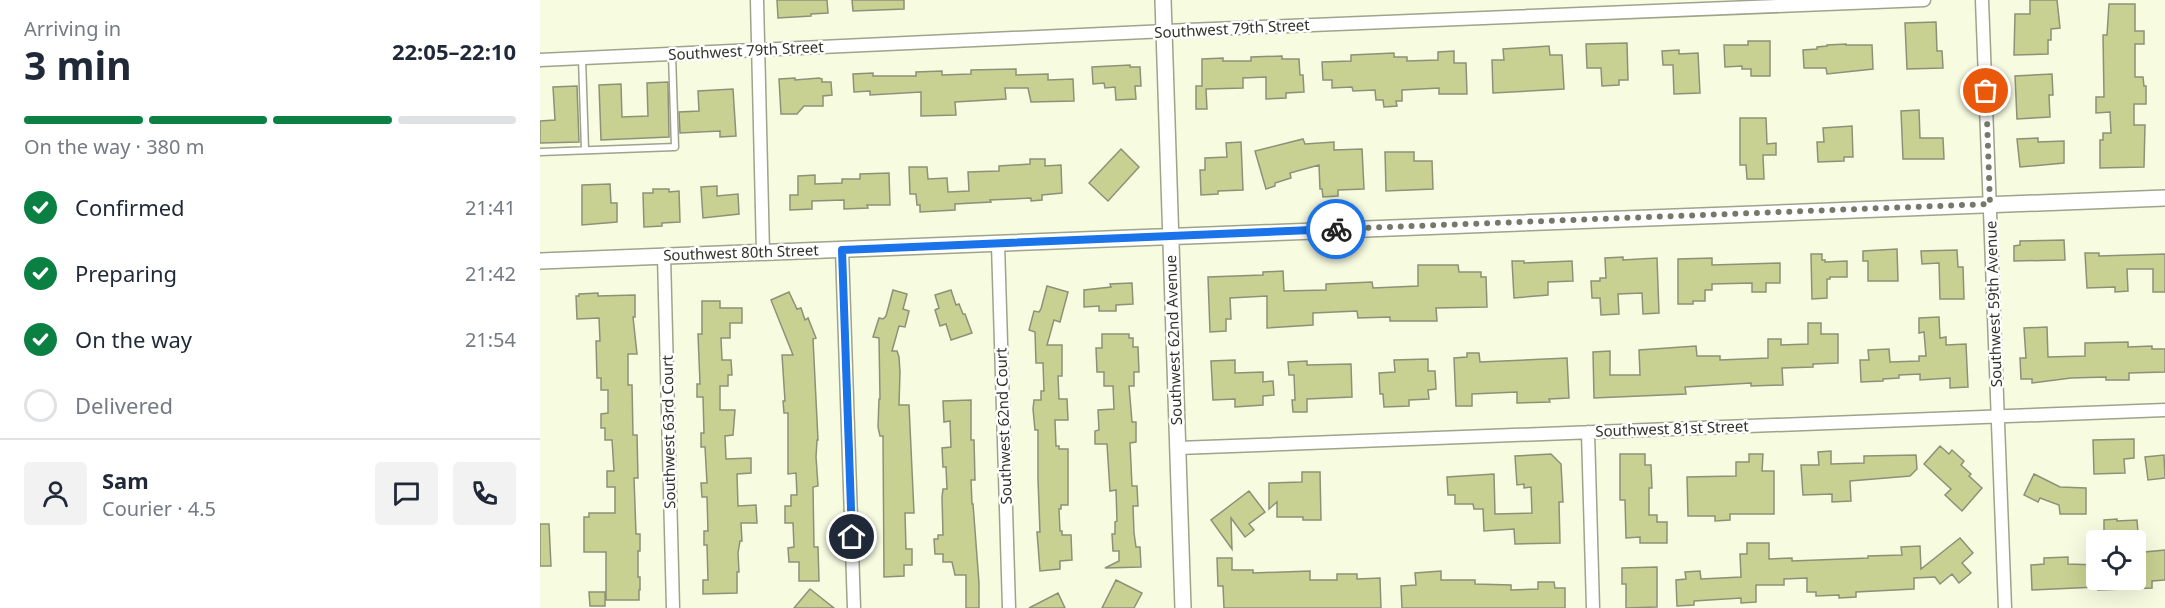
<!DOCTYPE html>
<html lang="en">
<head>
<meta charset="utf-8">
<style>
  body { margin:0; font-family:"Noto Sans",sans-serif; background:#f2f2f3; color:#1f2937; height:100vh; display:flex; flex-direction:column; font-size:22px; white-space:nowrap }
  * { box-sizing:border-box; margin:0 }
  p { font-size:20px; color:#747a83 }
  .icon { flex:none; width:33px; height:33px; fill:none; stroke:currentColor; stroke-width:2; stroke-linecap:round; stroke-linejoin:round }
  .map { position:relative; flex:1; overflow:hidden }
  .side { display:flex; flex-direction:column; background:#fff; width:540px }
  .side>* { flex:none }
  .controls { position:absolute; left:1546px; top:530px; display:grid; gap:12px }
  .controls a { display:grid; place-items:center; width:60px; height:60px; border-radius:6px; background:#fff; box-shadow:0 6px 24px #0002; font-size:30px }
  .pin { position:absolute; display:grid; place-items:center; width:51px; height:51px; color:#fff; margin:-26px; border:3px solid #fff; border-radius:50%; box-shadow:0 2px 6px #0007 }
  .courier { position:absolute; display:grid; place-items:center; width:60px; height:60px; margin:-30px; border:4px solid #1a73e8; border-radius:50%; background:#fff; color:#222; box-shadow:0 2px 8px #0007 }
  .headline em { font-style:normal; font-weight:700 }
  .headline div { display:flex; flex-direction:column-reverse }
  .headline { display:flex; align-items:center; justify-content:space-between; height:102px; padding:0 24px }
  h1 { font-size:39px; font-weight:700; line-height:45px }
  .bar { display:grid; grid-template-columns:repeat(4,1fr); gap:9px 6px; align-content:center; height:72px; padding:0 24px }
  .bar i { height:8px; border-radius:4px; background:#e0e1e3 }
  .bar .active { background:#0b8043 }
  .bar p { grid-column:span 4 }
  .line { display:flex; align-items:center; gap:15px; padding:0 24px; border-top:2px solid #e0e1e3 }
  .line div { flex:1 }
  .round { display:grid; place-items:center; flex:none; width:63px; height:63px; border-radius:6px; background:#f2f2f3 }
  ol { padding:0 24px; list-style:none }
  li { display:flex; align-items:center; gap:18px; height:66px }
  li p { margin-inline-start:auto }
  li .icon { padding:6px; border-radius:50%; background:#0b8043; color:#fff; stroke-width:4 }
  li:last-child { color:#747a83 }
  li i { width:33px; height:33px; border:3px solid #e0e1e3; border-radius:50% }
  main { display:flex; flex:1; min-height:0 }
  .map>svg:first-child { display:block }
  .building { fill:#c8d191; stroke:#8d9178; stroke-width:1.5 }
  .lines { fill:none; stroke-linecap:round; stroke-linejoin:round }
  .service-casing { stroke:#9fa38a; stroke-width:9 }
  .minor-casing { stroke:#9fa38a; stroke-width:15 }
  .tertiary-casing { stroke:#9fa38a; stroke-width:18 }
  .service { stroke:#fff; stroke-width:6 }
  .minor { stroke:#fff; stroke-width:12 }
  .tertiary { stroke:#fff; stroke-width:15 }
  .done { stroke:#767968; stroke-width:6; stroke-dasharray:0 10.8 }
  .route { stroke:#1a73e8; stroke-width:8 }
  .labels { text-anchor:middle; stroke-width:5; stroke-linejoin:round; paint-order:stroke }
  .street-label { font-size:15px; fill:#313328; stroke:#fff }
</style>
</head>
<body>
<main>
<section class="side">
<div class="headline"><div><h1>3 min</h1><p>Arriving in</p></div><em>22:05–22:10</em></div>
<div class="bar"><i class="active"></i><i class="active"></i><i class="active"></i><i></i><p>On the way · 380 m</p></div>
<ol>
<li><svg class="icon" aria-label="check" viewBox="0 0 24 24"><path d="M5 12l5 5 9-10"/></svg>Confirmed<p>21:41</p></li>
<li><svg class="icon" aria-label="check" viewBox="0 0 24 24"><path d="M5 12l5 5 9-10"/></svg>Preparing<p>21:42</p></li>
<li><svg class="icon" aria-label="check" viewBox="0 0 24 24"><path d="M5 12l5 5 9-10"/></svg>On the way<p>21:54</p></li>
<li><i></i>Delivered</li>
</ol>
<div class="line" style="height:108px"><a class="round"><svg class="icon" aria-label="person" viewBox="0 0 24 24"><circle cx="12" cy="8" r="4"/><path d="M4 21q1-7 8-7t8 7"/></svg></a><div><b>Sam</b><p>Courier · 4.5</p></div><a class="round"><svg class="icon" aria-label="chat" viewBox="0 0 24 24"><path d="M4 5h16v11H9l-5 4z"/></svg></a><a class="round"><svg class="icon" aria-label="phone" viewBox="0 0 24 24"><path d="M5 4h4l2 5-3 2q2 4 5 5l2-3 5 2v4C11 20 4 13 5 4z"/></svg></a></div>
</section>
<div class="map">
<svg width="1625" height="608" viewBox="0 0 1625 608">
  <rect width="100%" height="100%" fill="#f7fbe0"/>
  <path class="building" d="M237,0H287L288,13L271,14V16L238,18Z
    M312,0H364V9L313,11Z
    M1490,0H1517L1520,28L1511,29V40H1508V54L1474,55L1475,14H1490Z
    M1569,4H1595V31H1604V44H1595V77H1603L1604,86H1606V104H1594V125H1605L1604,167L1560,168V140H1563V133H1571L1570,112L1556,113V97H1564L1563,35H1567Z
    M1396,22L1397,51H1402L1403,68L1367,69L1365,23Z
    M1208,41H1230V76H1211V69H1202V66L1185,67L1184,45H1208Z
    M1087,43L1088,80H1079V85L1062,86L1061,68H1047L1046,44Z
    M1306,44V45H1332L1333,69L1287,74L1286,68H1264L1263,50L1277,49V47L1287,46V45Z
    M1009,46L1010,55H1022L1024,89L953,93L952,60H964L963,49Z
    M1139,50V54L1158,53L1160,93L1134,94L1133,65H1123L1122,51Z
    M914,51V63H926L927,94H899V88L862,90V101H856L857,106L844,107L843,100H836L835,90L813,91L812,87L792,88V80H783L782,62L811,61V55L854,53V57H867V61L898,60V52Z
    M742,56V59H759L760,75H763L764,92L746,93V98L726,99V77L703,78V88L666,89L667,109H656V86H662V59L683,58V61H711V57Z
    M590,65V67H600L601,86H595L596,99L576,100L575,87L565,88L564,83L553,84L552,67Z
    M476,69V75L508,74V80L533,79L534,101L491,102L488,88H465L466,99L415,102L416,115L381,116V92L330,95V91L314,92L313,74L333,73V76H376V72L402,71V75L431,74V70Z
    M1512,74L1513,95H1509L1510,117L1477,119L1475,76Z
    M255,78V80L279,78L282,79V82H291L292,95L283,96V106H264L257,114H241L239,79Z
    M128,82L129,137L61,140L59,85L81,84L82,117L108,116L107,83Z
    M37,86L39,142L0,143V121L15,120L13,87Z
    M193,89L196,136L180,137V131L140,133L139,112L159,111L158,91Z
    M1379,110L1380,138H1403L1404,159H1363L1361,111Z
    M1200,118H1226L1227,144L1236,143V155H1223L1224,179H1207L1206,165H1200Z
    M1312,126L1313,157H1304V161L1278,162L1277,142H1284L1283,128Z
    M1498,138V142L1524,141V163L1480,167L1477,139Z
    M763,139L765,144L794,142V150L822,149L824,189L798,190V196L783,197L782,189H780L779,165L750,173L751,178L735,183V186L726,189L715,151Z
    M701,142L703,190L678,191V194L661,195L660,170H665V158L687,157L686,143Z
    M581,149L599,167L568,201L549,183Z
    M845,152H874V161H892L893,189L846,191Z
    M490,159H505V166L521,165L522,193L502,195V200L491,201V198L450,200L451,202L415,204V210L380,212V205H377L376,194H370L369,167H387L388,179L407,178L408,192L429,191L428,172L459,171V166L490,164Z
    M349,173L350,205H327L328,208L304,209V200L272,201V209L250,210V195H258V176L275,175V184L302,183V179H320V174Z
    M70,184L71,203H77V222L42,225V185Z
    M177,186V196L198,194L199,214L163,218L161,187Z
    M113,189H129V192L139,191L140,222L122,223V226L104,227L103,193H113Z
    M1524,240L1525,260L1474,261V246L1480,245V241Z
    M1357,249L1358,281H1328V261H1323V251Z
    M1417,250L1418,267H1423L1424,299H1400L1399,263L1382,264L1381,251Z
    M1545,253H1559V256L1625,254V292H1613V269H1587L1588,291L1575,292V287L1547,288Z
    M1271,254H1282V260H1285V262L1307,261V277H1290V279H1287V298L1272,299Z
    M1083,257V260L1117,258L1119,313L1103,314L1102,293L1078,294L1079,314L1061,315L1060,298H1052L1051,281H1060V278H1066L1065,258Z
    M1172,258V265L1240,263V283H1226V292H1212V283L1172,284V290H1165V301H1153V304H1138V259Z
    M972,261H984V263L1032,261L1033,281L1008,282V295L974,298Z
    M878,265H918L919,272H941V277H946L947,307L896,308L897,321H850V317L818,318L817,311L773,313V325L727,328V296L690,298L691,319H686V331L670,332L668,277L723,275V272L743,271L744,291L786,290V284L832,282L833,288L878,286Z
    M592,283L593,304L576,305V311H559V306L544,307V290L571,287L570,284Z
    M507,286L528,292L520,322L514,320L507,345H522V376H518L519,399H527L528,420H515L516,446H519V449H528V505H521V509H519L520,531H522V535H531L532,560L520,561V569L500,571L497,532H500L498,480V430H495L493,409L494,400H501V391H504L503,363H496L495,332L489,330L494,311L499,312L501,309Z
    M353,290L367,294L363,309L369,311L365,327L359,326L352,351H357L359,357L360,372L359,405H369L374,513H365L366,549H372V565H364V576L344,577L343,436H340L338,427L339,399H340L339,338L333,337L339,318L343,319L346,316Z
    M411,290L416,305L419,304L423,314H425L432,333L411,340L406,324L400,326L395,310L399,308L395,295Z
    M249,292L257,309L261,308L265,320L268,318L276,338L273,339L278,440H277L276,457L278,486L273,487L274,547H278L279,581H259V562H249L248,548L254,547L253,523H245V506H251V495H257L256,473L248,474V413H244L243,401H245L242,355H253L231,300Z
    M58,293V296L95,295V317H93L97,354H88V385H92L93,435H97L98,478H94L96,534H100V551H98V577H100V590H99V600H66V552H44V517H49V513H75V487H67V471H74L72,440H65V428H61V414L68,413V390H61V378H57L56,341H60L59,318L37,319L36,296H39V294Z
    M162,301H180V308H202V323H190V338H181L182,360H191L192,375H188V386H180V410H195L193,435L185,436L186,459L211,458V473L197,474L198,506L216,505L217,523H201L202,541H200L198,553L199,572H197V593L163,594V580H168L167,545H164V531H168L167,497H162L161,483H167L165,447H161V433H164L163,397H157V384H160L158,334H162Z
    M1399,317L1400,338L1406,337V345L1426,344L1428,387L1410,388V378L1380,380V374L1359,375V378L1343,379V381L1321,382L1320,360H1329L1328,350L1349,349L1350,362L1379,361V356H1386L1384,332L1379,333V318Z
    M1268,323H1281V334H1298V363L1273,364V367L1242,368L1243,385L1211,386V383L1145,387L1146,394L1054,398L1053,352L1070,351V375H1100L1099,350L1156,346L1157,356H1180V360L1228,358V339H1241V345L1268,344Z
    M1507,327L1508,357L1545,356V343L1588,342V347L1612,346V349H1625V372L1589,373V380H1566V377L1531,378L1492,383V379H1481L1480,358H1486L1484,328Z
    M562,334H589V338H593V347H598L599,372H594V386H589L592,422H596V442L590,443L592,486H597L598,506H593L594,533L596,547H600L601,567L565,568L579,561V551H573L572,534H575V522L577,521L576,490L570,491L567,444H555V431L559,430L558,410L574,409L573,386H564V372H557L556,348H562Z
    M927,353H939L940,362L1027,358L1029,398L1009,399L1010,402L977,403V392L932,394V406H916L914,358L927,357Z
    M888,359V371H895L896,389L888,390L889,399L869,400V406L844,407L843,394H840L839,373L855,372L854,360Z
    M695,360V373L723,372V382L733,381L734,395L723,396V405L695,407V399L673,400L671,361Z
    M767,361V365L811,364L812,397L767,399V412H753L752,400H755L754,375H749L748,362Z
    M431,400V440H434L435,480H431L432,504H433L439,583V608H426V575H415L412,562H403V554H395L394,539H398V535H403L402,497L403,489H407L406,467H403L402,448L411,447L410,421L404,422L403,401Z
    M1594,439V458L1584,459L1585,473L1554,474L1553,440Z
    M1400,446L1409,454L1412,450L1424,461L1421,465L1431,474L1429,476L1442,488L1422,511L1405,495L1411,489L1384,464Z
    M1291,451V464L1324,463V456L1376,455L1377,469L1370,476L1310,481L1311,501L1292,502V494L1263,495L1261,465H1279L1278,452Z
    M1011,454L1021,464L1023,502H1019L1020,543L975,544L974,529L944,531L943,509H934L933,504H915V495H908L907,477L954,474L955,514L992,513L991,487L984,488V484L977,485L975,456Z
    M1080,454H1105V465H1111L1112,488H1109V515H1117V522H1127V543H1100V537L1086,538L1085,500H1080Z
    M1209,454H1223L1222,471H1234V514H1190V520L1175,521V516H1148L1147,477L1196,476V462H1209Z
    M1624,455L1625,478L1608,480L1605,457Z
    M762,472H780L781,520H763V517H737V502L729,509V483L762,482Z
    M1494,474L1520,487L1546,488V514H1520L1519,505L1500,498L1498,502L1484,495Z
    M709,491L725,512L709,524L714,530L705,537L691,518L692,549L671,520Z
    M1577,519V521L1597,520L1598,533L1564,534V520Z
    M0,524H9L11,566H0Z
    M1420,538L1433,553L1422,563L1431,573L1419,583L1412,574L1400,584L1395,577L1374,578V589L1316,592V597L1299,598V595L1276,596V592H1267V578L1244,579V585H1216V602L1201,603V598L1154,601V605L1137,606L1136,580L1146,579L1145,572L1160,571L1161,579L1201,577L1200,554H1207V543H1229V559L1252,558V561L1328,558V556L1362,555L1361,547L1380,546L1381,569Z
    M1625,550V580L1612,581V588L1558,590L1557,579H1596V563L1605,562V552Z
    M1528,557V564L1557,565V587L1492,590L1491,565L1504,564V558Z
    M677,558H692V570H713V573L770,571V580H797V574H817V579L840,578L841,608H684L683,586H678Z
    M1117,567V607L1086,608V584H1082V568Z
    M901,571V580H935V584L971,585V590L998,589V582H1014L1015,588H1025V608H862L861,586L876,585L875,573Z
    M576,580L602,593L594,608H562Z
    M270,589L294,608H254Z
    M49,592H65V606H50Z
    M518,593L525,608H489Z"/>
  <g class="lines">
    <g class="service-casing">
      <path id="service" d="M42,58L45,150
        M0,152L135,147L132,54"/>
    </g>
    <g class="minor-casing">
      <path id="minor" d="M217,0L223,253
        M1442,0L1465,608
        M0,60L648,30L1384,0
        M458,244L469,608
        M302,250L314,608
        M124,256L133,608
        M1048,432L1053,608
        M638,448L1625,410"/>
    </g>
    <g class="tertiary-casing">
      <path id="tertiary" d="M623,0L643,608
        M0,261L1625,198"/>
    </g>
    <use href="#service" class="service"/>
    <use href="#minor" class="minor"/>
    <use href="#tertiary" class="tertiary"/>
  </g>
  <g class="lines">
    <path class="done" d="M796,229L1450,204L1446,91"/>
    <path class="route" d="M312,537L302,250L796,229"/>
  </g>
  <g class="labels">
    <g class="street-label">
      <text transform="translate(692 29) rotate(-3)" y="5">Southwest 79th Street</text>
      <text transform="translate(206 51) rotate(-3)" y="5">Southwest 79th Street</text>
      <text transform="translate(201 253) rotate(-2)" y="5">Southwest 80th Street</text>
      <text transform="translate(1454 304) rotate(-92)" y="5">Southwest 59th Avenue</text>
      <text transform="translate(634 340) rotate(-92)" y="5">Southwest 62nd Avenue</text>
      <text transform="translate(464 426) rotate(-92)" y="5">Southwest 62nd Court</text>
      <text transform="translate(1132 429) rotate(-2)" y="5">Southwest 81st Street</text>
      <text transform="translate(129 432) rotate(-91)" y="5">Southwest 63rd Court</text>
    </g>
  </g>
</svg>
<div class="controls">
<a><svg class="icon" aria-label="locate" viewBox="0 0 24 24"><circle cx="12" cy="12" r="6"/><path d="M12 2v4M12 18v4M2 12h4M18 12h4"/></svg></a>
</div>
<div class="pin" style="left:1446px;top:91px;background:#ea580c"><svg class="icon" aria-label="bag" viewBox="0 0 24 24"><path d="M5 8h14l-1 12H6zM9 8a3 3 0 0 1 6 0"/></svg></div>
<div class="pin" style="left:312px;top:537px;background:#1f2937"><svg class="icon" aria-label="home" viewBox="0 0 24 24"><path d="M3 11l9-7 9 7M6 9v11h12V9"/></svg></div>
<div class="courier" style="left:796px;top:229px"><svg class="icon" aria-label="bike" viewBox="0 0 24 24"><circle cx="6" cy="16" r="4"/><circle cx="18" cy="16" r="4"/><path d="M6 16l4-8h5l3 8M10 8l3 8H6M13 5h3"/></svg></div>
</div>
</main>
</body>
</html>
